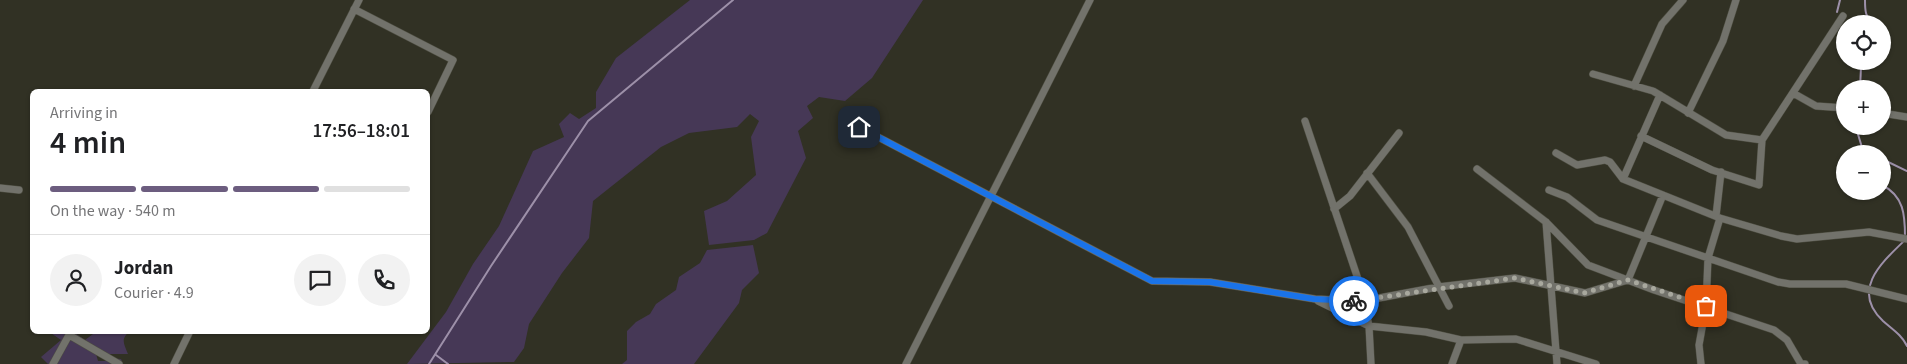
<!DOCTYPE html>
<html lang="en">
<head>
<meta charset="utf-8">
<style>
  body { margin:0; font-family:"Source Sans 3",sans-serif; background:#f2f2f2; color:#202124; height:100vh; display:flex; flex-direction:column; font-size:19px; white-space:nowrap }
  * { box-sizing:border-box; margin:0 }
  p { font-size:16px; color:#757577 }
  .icon { flex:none; width:28px; height:28px; fill:none; stroke:currentColor; stroke-width:2; stroke-linecap:round; stroke-linejoin:round }
  .map { position:relative; flex:1; overflow:hidden }
  .sheet { position:absolute; left:30px; top:89px; width:400px; height:245px; display:flex; flex-direction:column; background:#fff; border-radius:8px; box-shadow:0 1px 4px #0004 }
  .sheet>* { flex:none }
  .fabs { position:absolute; left:1836px; top:15px; display:grid; gap:10px }
  .fabs a { display:grid; place-items:center; width:55px; height:55px; border-radius:50%; background:#fff; box-shadow:0 1px 4px #0004; font-size:25px }
  .pin { position:absolute; display:grid; place-items:center; width:42px; height:42px; color:#fff; margin:-21px; border-radius:10px; box-shadow:0 2px 8px #0006 }
  .courier { position:absolute; display:grid; place-items:center; width:50px; height:50px; margin:-25px; border:4px solid #1a73e8; border-radius:50%; background:#fff; color:#222; box-shadow:0 1px 6px #0007 }
  .headline em { font-style:normal; font-weight:600 }
  .headline div { display:flex; flex-direction:column-reverse }
  .headline { display:flex; align-items:center; justify-content:space-between; height:85px; padding:0 20px }
  h1 { font-size:32px; font-weight:600; line-height:38px }
  .bar { display:grid; grid-template-columns:repeat(4,1fr); gap:8px 5px; align-content:center; height:60px; padding:0 20px }
  .bar i { height:6px; border-radius:4px; background:#e0e0e0 }
  .bar .current { background:#6c5d7f }
  .bar p { grid-column:span 4 }
  .line { display:flex; align-items:center; gap:12px; padding:0 20px; border-top:1px solid #e0e0e0 }
  .line div { flex:1 }
  .round { display:grid; place-items:center; flex:none; width:52px; height:52px; border-radius:26px; background:#f2f2f2 }
  .map>svg:first-child { display:block }
  .green { fill:#463856 }
  .lines { fill:none; stroke-linecap:round; stroke-linejoin:round }
  .stream { stroke:#9d90a9; stroke-width:2 }
  .street-casing { stroke:#4e4e42; stroke-width:8 }
  .street { stroke:#72726b; stroke-width:7 }
  .done { stroke:#a8a89e; stroke-width:5; stroke-dasharray:0 9 }
  .route { stroke:#1a73e8; stroke-width:6 }
</style>
</head>
<body>
<div class="map">
<svg width="1907" height="364" viewBox="0 0 1907 364">
  <rect width="100%" height="100%" fill="#313124"/>
  <path class="green" d="M690,0H923L872,78L845,101L819,97L807,106L813,118L798,131L806,158L767,233L754,240L709,245L704,211L727,201L756,175L751,137L759,121L750,114L737,127L689,133L661,147L593,201L589,238L562,273L529,324L524,348L514,362L407,364L446,312L473,264L499,226L533,151L564,137L559,124L570,113L579,119L596,108V92L616,58Z
    M753,245L759,273L742,290L739,303L694,364H622L627,360V331L636,322L650,314L656,304L676,290L679,277L700,263L707,250Z
    M48,331H72L85,340L97,331H130C120,339 124,344 128,354H96L98,361H108L109,358L121,359L123,364H48L41,357L61,340Z"/>
  <g class="lines">
    <path class="stream" d="M1865,0C1865,11 1865,17 1874,24
      M1837,12L1840,0
      M1882,30L1886,32L1889,39L1882,49
      M1860,89L1861,67L1866,61
      M1858,126L1857,131L1864,154
      M1882,159L1907,171
      M1882,185C1904,196 1905,215 1905,237
      M1904,241C1880,264 1851,291 1883,321C1892,329 1902,335 1907,346
      M436,355L448,364
      M429,364L491,266L588,121L733,0"/>
    <g class="street-casing">
      <path id="street" d="M354,9L453,60L428,112
        M1593,74L1653,91L1726,135L1762,140
        M1634,86L1662,24L1683,0
        M313,91L359,0
        M1793,93L1816,106L1845,108
        M1688,113L1723,41L1736,0
        M1882,113L1907,117
        M1305,121L1361,288L1369,326L1371,364
        M859,127L1152,281L1210,282L1315,299L1363,301L1438,287L1515,278L1585,293L1628,280L1663,195
        M1641,136L1712,170L1759,185L1762,140L1843,16
        M1556,153L1577,165L1605,160L1610,162L1623,179L1720,218L1781,236L1797,239L1869,232L1907,239
        M1477,169L1546,222L1588,265L1654,290L1774,330L1787,340L1801,364H1805
        M1367,173L1408,227L1449,306
        M1623,179L1660,95
        M0,188L19,190
        M1549,190L1567,197L1597,220L1778,282L1790,284H1846L1907,299
        M1334,209L1350,196L1399,133
        M1716,216L1721,172
        M1546,222L1557,364
        M1318,301L1369,326L1426,332L1461,340L1516,339L1596,364
        M53,364L69,335L119,364
        M174,364L190,331
        M906,364L1090,0
        M1452,364L1461,340
        M1701,364L1699,345L1706,306L1708,258L1720,218"/>
    </g>
    <use href="#street" class="street"/>
  </g>
  <g class="lines">
    <path class="done" d="M1354,301L1515,278L1584,293L1628,280L1706,306"/>
    <path class="route" d="M859,127L1152,281L1210,282L1314,299L1354,301"/>
  </g>
</svg>
<div class="fabs">
<a><svg class="icon" aria-label="locate" viewBox="0 0 24 24"><circle cx="12" cy="12" r="6"/><path d="M12 2v4M12 18v4M2 12h4M18 12h4"/></svg></a>
<a>+</a>
<a>−</a>
</div>
<div class="pin" style="left:1706px;top:306px;background:#ea580c"><svg class="icon" aria-label="bag" viewBox="0 0 24 24"><path d="M5 8h14l-1 12H6zM9 8a3 3 0 0 1 6 0"/></svg></div>
<div class="pin" style="left:859px;top:127px;background:#1f2937"><svg class="icon" aria-label="home" viewBox="0 0 24 24"><path d="M3 11l9-7 9 7M6 9v11h12V9"/></svg></div>
<div class="courier" style="left:1354px;top:301px"><svg class="icon" aria-label="bike" viewBox="0 0 24 24"><circle cx="6" cy="16" r="4"/><circle cx="18" cy="16" r="4"/><path d="M6 16l4-8h5l3 8M10 8l3 8H6M13 5h3"/></svg></div>
<section class="sheet">
<div class="headline"><div><h1>4 min</h1><p>Arriving in</p></div><em>17:56–18:01</em></div>
<div class="bar"><i class="current"></i><i class="current"></i><i class="current"></i><i></i><p>On the way · 540 m</p></div>
<div class="line" style="height:90px"><a class="round"><svg class="icon" aria-label="person" viewBox="0 0 24 24"><circle cx="12" cy="8" r="4"/><path d="M4 21q1-7 8-7t8 7"/></svg></a><div><b>Jordan</b><p>Courier · 4.9</p></div><a class="round"><svg class="icon" aria-label="chat" viewBox="0 0 24 24"><path d="M4 5h16v11H9l-5 4z"/></svg></a><a class="round"><svg class="icon" aria-label="phone" viewBox="0 0 24 24"><path d="M5 4h4l2 5-3 2q2 4 5 5l2-3 5 2v4C11 20 4 13 5 4z"/></svg></a></div>
</section>
</div>
</body>
</html>
